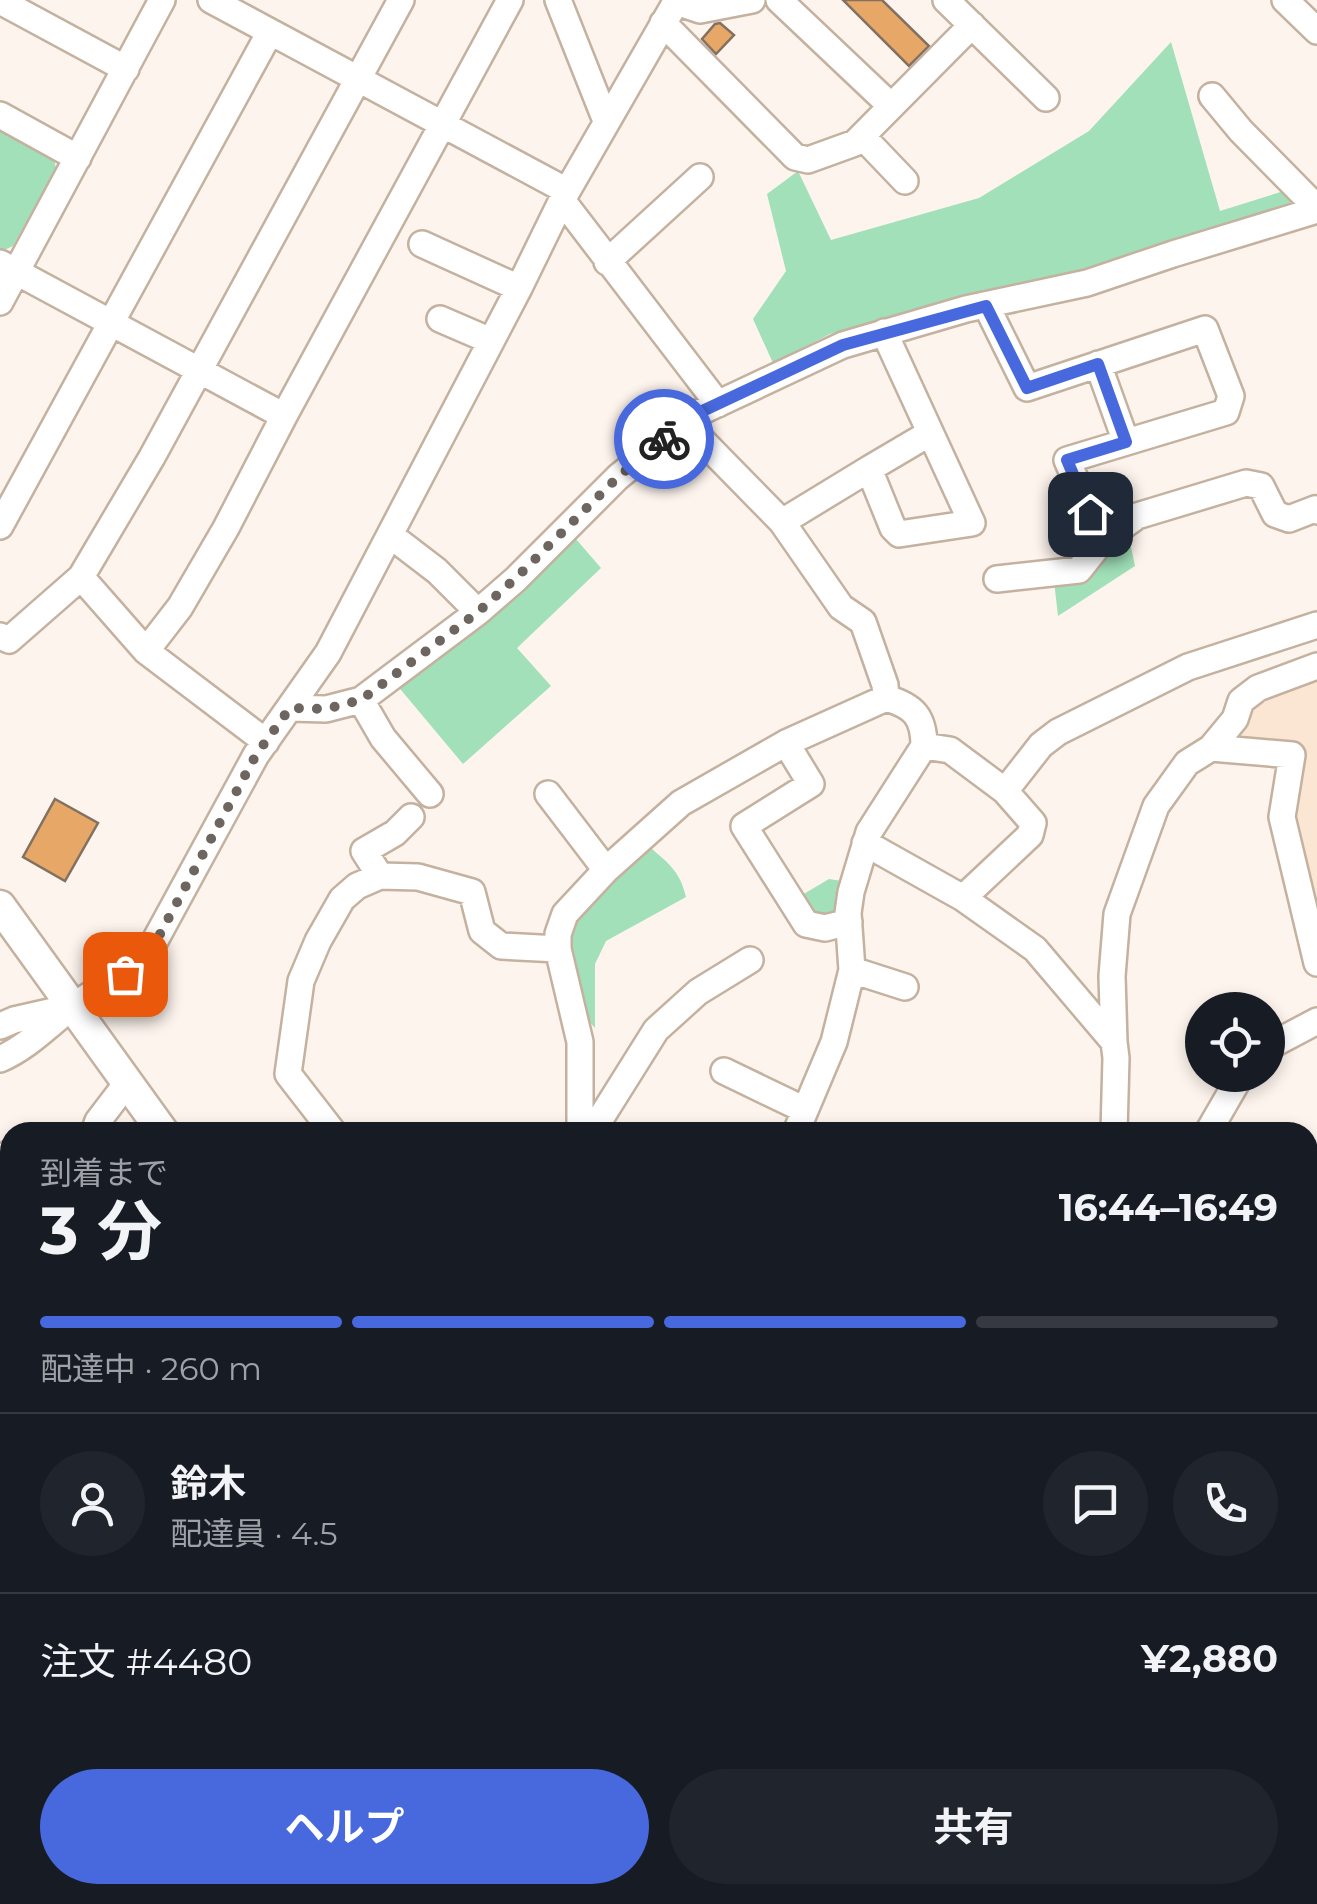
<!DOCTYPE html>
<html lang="ja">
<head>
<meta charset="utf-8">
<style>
  body { margin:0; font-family:Montserrat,"Noto Sans JP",sans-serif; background:#20242c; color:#f1f3f6; height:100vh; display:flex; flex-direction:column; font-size:38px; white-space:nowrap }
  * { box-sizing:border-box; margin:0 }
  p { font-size:32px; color:#9ea1a6 }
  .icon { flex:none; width:55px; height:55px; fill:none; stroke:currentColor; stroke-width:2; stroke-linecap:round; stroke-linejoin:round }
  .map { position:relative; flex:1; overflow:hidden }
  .details { position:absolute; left:0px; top:1122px; width:1318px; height:782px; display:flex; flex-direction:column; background:#171b24; border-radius:30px 30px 0 0; box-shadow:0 5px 15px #0003 }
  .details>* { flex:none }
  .buttons { position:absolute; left:1185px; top:992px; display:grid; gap:20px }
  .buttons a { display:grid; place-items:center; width:100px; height:100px; border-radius:50%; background:#171b24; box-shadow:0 5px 15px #0003; font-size:50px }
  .pin { position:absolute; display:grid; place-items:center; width:85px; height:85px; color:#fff; margin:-42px; border-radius:20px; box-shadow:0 5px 15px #0006 }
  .courier { position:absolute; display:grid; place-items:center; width:100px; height:100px; margin:-50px; border:8px solid #4769dd; border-radius:50%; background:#fff; color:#222; box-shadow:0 2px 12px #0007 }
  .head em { font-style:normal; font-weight:700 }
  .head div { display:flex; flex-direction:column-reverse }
  .head { display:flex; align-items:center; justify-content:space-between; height:170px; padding:0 40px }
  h1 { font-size:65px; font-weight:700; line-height:75px }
  .bar { display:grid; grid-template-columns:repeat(4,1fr); gap:15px 10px; align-content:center; height:120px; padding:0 40px }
  .bar i { height:12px; border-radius:8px; background:#363941 }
  .bar .selected { background:#4769dd }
  .bar p { grid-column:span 4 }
  .line { display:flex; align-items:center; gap:25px; padding:0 40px; border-top:2px solid #363941 }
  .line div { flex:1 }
  .round { display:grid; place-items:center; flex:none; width:105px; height:105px; border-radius:52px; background:#20242c }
  .primary-button { display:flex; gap:20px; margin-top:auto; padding:20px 40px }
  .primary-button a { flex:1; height:115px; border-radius:60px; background:#4769dd; color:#fff; font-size:40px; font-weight:700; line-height:115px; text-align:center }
  .primary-button a+a { background:#20242c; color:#f1f3f6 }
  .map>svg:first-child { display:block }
  .built { fill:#fbe6d3 }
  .green { fill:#a1e0b8 }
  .building { fill:#e7a767; stroke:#827060; stroke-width:2.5 }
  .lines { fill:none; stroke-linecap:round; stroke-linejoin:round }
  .minor-casing { stroke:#c4b19f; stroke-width:30 }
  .major-casing { stroke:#c4b19f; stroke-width:35 }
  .minor { stroke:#fff; stroke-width:25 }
  .major { stroke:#fff; stroke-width:30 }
  .done { stroke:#6d655f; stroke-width:10; stroke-dasharray:0 18 }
  .route { stroke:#4769dd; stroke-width:12 }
</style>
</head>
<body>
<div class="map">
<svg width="1317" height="1904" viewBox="0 0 1317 1904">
  <rect width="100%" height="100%" fill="#fdf4ed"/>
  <path class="built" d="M1317,673V943L1286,815L1295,751L1222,744L1249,702Z"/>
  <path class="green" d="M1171,42L1220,211L1287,190L1291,204L1157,253L830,334L773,363L753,319L786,271L767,194L798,171L831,240L979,198L1089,131Z
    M0,128L53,156L56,168L13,246L0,252Z
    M569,531L601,568L517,648L551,686L463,764L396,684Z
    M1128,533L1135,566L1058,616L1054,581Z
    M646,844C666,861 680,870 686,897L606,941L595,964V1028L586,1018L568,945L580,910Z
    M829,879L842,881L838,916L820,919L797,898Z
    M1317,1443V1506L1308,1483V1445Z"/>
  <path class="building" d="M843,0H882L929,46L909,66Z
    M720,23L734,35L716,54L702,39L715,24Z
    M55,799L98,823L65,881L23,857Z"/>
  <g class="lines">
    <g class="minor-casing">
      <path id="minor" d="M211,0L567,191
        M558,0L606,121
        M779,0L891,106
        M946,0L1046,98
        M1285,0L1317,31
        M0,1L126,69
        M676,2L700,10L752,0
        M663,23L795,157L808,160L855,143L972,25
        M1212,96L1241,131L1317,208
        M0,115L78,158
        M862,136L905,181
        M562,200L718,404
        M422,244L519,288
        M607,262L700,177
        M0,263L284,416
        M0,302L162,0
        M986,305L1027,388L1205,329L1231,396L1226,412L1067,460L1102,541L1079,570L997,579
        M440,319L491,341
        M884,332L972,523L899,534L893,528L869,469L930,433
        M1098,364L1126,442
        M684,422L782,522L841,607L863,622L885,685L886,698
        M782,522L869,469
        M0,526L270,32
        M390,535L437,571L478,612
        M1102,541L1137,516L1246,483L1261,486L1275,514L1289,519L1315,509L1317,511
        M81,577L146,651L266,742
        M0,636L9,640L81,577L152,457L401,0
        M146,651L180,607L226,528L284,416L510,0
        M361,700L383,738L430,794
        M290,708L326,709L361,700L478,612L516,579L618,477L696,414L843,345L966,309L1087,283L1173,254L1317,210
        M786,743L811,784L744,826L806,924L825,928L849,922
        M1211,748L1292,755L1282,817L1317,963
        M1005,791L1041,745L1058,732L1188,667L1317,625
        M548,794L606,870
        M865,843L963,898L1035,949L1114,1042L1116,1058L1114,1132
        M380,876L364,851L395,833L411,817
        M852,970L905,987
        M0,1026L14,1020L67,1008
        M1114,1042L1112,976L1117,914L1156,806L1187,763L1211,748L1235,719L1241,701L1258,688L1317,666
        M1268,1047L1317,1021
        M0,1059C28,1047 48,1025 72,1007C96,990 122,976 146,957L256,755L328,653L519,288L562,200L677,0
        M724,1071L805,1110
        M94,1132L98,1121L127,1083
        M333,1132L288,1074L301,981L318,941L342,899L357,886L380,876L418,877L472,892L482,931L501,946L558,949
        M580,1132V1042L558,949V934L565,914L606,870L681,803L786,743L886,698C914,706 924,717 924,746
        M592,1132L656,1030L698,992L750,960
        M796,1132L834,1042L852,970L848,913L851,892L869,832L924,746L950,750L1005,791L1033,823L1030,835L963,898
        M1208,1132L1241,1075
        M8,1154L10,1155
        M0,1288L10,1284
        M1308,1433L1317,1431
        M0,1583L10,1566
        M0,1677H10
        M0,1776L10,1799
        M1308,1838L1317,1859
        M0,1873L10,1871
        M39,1895L42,1904
        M394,1895L401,1904
        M969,1895L978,1904
        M1163,1895L1174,1904
        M1050,1904L1054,1895
        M1300,1904L1317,1893"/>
    </g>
    <g class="major-casing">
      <path id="major" d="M0,906L163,1132
        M721,1895L730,1904"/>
    </g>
    <use href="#minor" class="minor"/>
    <use href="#major" class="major"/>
  </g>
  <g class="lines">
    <path class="done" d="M125,974L146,957L159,936L256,755L290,708L326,709L361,700L478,612L516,578L618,477L664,439"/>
    <path class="route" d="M664,439L696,414L843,345L986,306L1027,388L1098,364L1126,442L1067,460L1090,514"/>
  </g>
</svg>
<div class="buttons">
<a><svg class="icon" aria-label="locate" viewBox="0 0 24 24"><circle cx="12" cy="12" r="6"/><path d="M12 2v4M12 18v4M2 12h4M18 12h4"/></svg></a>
</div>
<div class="pin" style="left:125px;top:974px;background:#ea580c"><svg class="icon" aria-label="bag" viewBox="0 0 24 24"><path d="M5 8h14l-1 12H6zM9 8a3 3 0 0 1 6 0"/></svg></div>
<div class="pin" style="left:1090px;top:514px;background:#1f2937"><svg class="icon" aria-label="home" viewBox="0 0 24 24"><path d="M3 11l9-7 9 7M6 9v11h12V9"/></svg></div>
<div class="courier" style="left:664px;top:439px"><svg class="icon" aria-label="bike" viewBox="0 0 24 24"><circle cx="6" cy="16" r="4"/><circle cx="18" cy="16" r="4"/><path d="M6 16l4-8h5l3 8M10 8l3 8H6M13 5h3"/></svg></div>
<section class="details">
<div class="head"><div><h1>3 分</h1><p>到着まで</p></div><em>16:44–16:49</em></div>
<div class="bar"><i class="selected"></i><i class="selected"></i><i class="selected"></i><i></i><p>配達中 · 260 m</p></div>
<div class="line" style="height:180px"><a class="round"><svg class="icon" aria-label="person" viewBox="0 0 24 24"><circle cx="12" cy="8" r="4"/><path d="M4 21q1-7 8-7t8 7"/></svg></a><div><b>鈴木</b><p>配達員 · 4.5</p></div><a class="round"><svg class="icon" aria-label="chat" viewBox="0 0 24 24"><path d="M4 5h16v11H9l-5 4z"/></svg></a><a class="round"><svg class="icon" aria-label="phone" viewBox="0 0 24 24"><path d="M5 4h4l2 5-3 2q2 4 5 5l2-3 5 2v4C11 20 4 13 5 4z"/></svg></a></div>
<div class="line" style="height:130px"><div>注文 #4480</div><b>¥2,880</b></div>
<div class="primary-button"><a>ヘルプ</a><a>共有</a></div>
</section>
</div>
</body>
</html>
